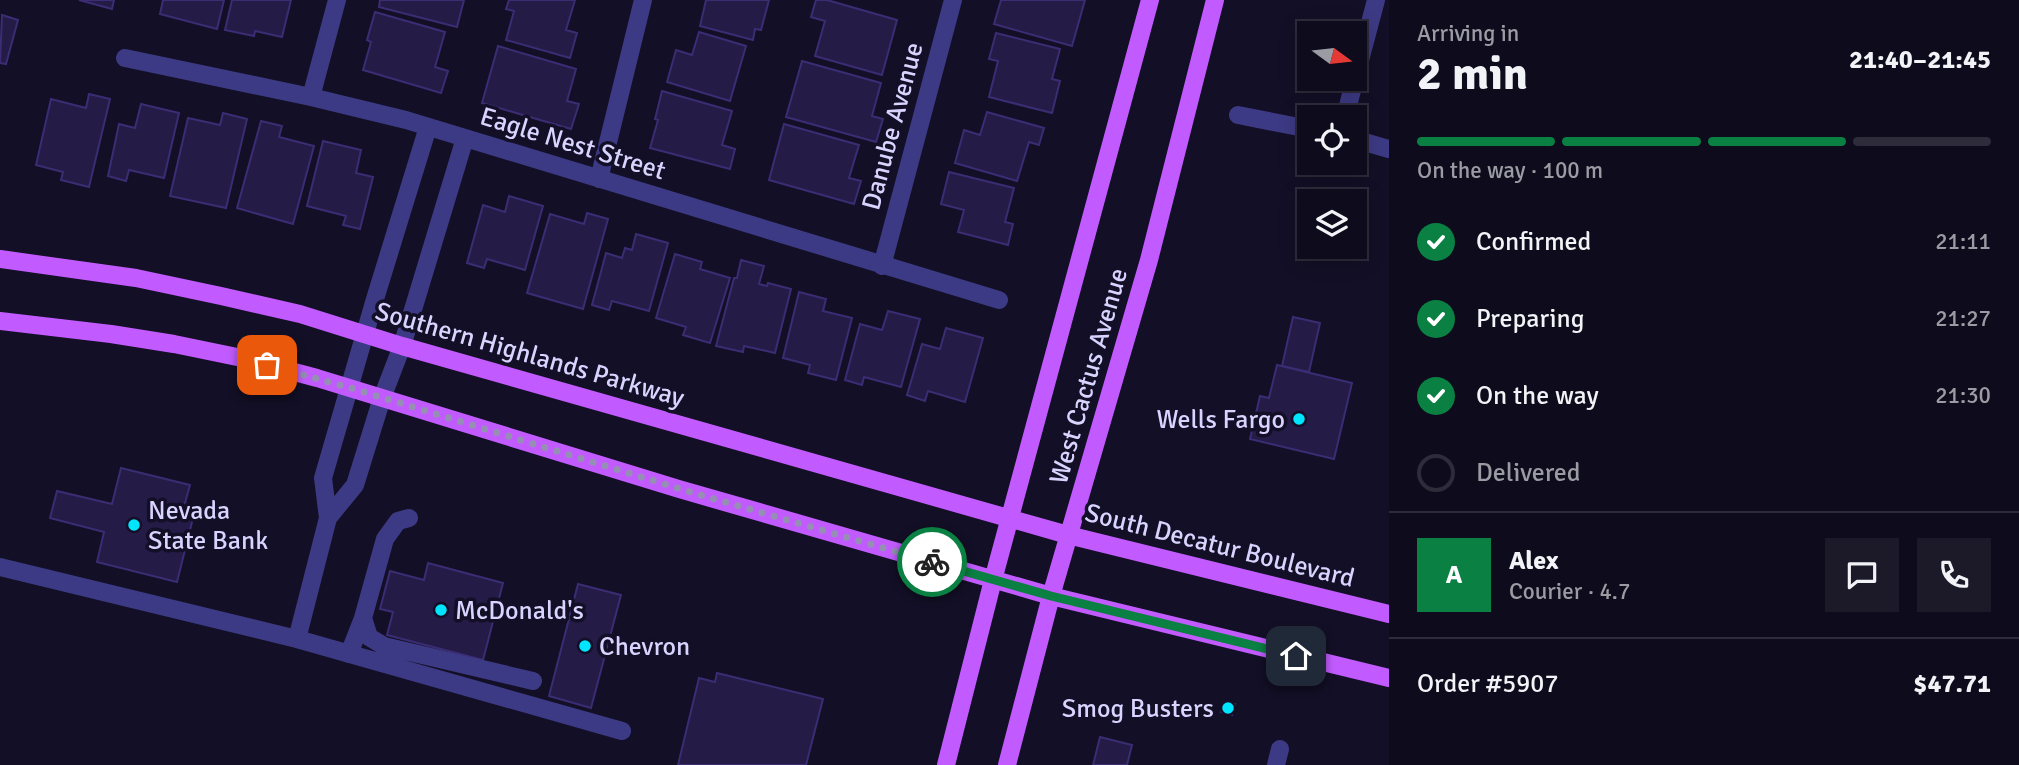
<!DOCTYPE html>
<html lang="en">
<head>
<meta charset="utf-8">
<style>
  body { margin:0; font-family:Signika,sans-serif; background:#1c1929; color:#f1f3f6; height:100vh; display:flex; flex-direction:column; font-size:26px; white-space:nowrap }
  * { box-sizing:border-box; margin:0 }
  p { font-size:23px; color:#9b9ba3 }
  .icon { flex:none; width:38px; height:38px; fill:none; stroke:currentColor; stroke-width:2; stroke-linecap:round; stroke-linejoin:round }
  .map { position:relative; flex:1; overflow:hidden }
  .sheet { display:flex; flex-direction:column; background:#0e0b1c; width:630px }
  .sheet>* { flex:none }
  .needle { width:46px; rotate:105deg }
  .buttons { position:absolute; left:1297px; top:21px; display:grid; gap:14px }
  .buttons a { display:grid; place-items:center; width:70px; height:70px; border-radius:0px; background:#0e0b1c; box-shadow:0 4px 18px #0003,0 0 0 2px #2e2b3b; font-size:35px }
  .pin { position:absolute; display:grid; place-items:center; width:60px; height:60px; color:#fff; margin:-30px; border-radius:14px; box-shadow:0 4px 10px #0006 }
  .courier { position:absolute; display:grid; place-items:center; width:70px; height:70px; margin:-35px; border:5px solid #0b8043; border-radius:50%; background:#fff; color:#222; box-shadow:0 2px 9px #0007 }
  .head em { font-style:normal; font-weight:800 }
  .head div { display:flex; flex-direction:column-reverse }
  .head { display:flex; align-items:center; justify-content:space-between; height:119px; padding:0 28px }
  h1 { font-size:46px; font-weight:800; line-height:52px }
  .bar { display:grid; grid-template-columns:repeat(4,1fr); gap:10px 7px; align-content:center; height:84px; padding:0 28px }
  .bar i { height:9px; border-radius:5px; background:#2e2b3b }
  .bar .active { background:#0b8043 }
  .bar p { grid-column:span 4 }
  .line { display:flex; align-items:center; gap:18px; padding:0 28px; border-top:2px solid #2e2b3b }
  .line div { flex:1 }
  .round { display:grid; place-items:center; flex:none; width:74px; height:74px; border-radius:0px; background:#1c1929 }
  ol { padding:0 28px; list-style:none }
  li { display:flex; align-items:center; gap:21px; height:77px }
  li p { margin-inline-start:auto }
  li .icon { padding:7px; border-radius:50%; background:#0b8043; color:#fff; stroke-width:4 }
  li:last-child { color:#9b9ba3 }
  li i { width:38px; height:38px; border:4px solid #2e2b3b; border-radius:50% }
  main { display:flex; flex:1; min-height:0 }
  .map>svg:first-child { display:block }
  .building { fill:#241b47; stroke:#3b2d73; stroke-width:2 }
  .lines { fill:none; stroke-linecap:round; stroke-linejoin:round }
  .minor { stroke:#3d3a85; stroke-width:18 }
  .major { stroke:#c25bff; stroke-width:18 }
  .done { stroke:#948fb3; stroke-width:7; stroke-dasharray:0 12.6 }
  .route { stroke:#0b8043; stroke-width:9 }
  .poi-dot { fill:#00e5ff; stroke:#130f26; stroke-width:2.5 }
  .labels { text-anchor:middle; stroke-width:7; stroke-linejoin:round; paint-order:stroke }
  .street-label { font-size:26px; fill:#d9d4ff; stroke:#130f26 }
  .poi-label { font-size:26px; fill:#d9d4ff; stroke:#130f26; text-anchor:start }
</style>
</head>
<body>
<main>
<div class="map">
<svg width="1389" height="765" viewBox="0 0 1389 765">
  <rect width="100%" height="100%" fill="#130f26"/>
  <path class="building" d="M79,0H114L112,9Z
    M163,0H224L217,29L160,14Z
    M232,0H291L282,37L255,31L254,36L225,30Z
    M380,0H464L457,27L379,7Z
    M509,0H575L566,30L577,33L570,58L506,40L514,11L506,9Z
    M706,0H769L761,30L755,29L753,40L700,26Z
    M816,0H827L897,20L882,75L815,56L825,21L811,17Z
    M1001,0H1085L1072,46L994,24Z
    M375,12L445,32L435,67L448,71L441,93L363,70L371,42L367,40Z
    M2,15L18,20L6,64L0,63Z
    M699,32L746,46L730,101L667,82L676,50L692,55Z
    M996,33L1060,49L1052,79L1060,81L1052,113L989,97L998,61L989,59Z
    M498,46L576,69L567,101L579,104L571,129L482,103Z
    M802,61L881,83L872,116L883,119L876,142L786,117Z
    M662,91L732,111L722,145L735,149L730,169L650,148L658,120L655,119Z
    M89,94L110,99L89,187L61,180L63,172L36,165L51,99L86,108Z
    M141,104L179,113L164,178L129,170L126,181L108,176L119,124L135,128Z
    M987,112L1044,128L1039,145L1029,142L1017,181L955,163L964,130L980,135Z
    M223,113L247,119L226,208L170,196L188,118L220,125Z
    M261,121L282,126L279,137L314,146L293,224L237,208Z
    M784,124L859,145L849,178L861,181L854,204L769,180Z
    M323,141L361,150L356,173L373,177L360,229L343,225L346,216L307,206Z
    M949,172L1014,188L1005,222L1013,224L1008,245L958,232L964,210L941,204Z
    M509,196L543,206L525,270L487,259L484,268L467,263L483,205L505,212Z
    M587,213L608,219L583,309L527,293L550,214L584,224Z
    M636,234L668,243L649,311L612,301L609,310L592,305L606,253L622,258L625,248L632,250Z
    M675,254L702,262L700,269L730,278L710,343L683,335L686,327L656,318Z
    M741,260L764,266L759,284L767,286L768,283L791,289L775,353L744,346L743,352L716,346L734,278H737Z
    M799,292L826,299L823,311L852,318L836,380L808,373L810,365L783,358Z
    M888,311L920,319L901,387L864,377L862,385L845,380L860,324L882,330Z
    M1293,317L1320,323L1309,372L1282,366Z
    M946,328L983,338L965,402L928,391L925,401L907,395L922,344L940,349Z
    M1277,365L1352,383L1334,459L1250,439L1260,396L1269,398Z
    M121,468L190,485L185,503L196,506L177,582L97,562L104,532L50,518L57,491L112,504Z
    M428,563L503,583L483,660L387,635L393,612L380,609L390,571L424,580Z
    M578,584L621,595L591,708L549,696Z
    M717,673L823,699L806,765H678L699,678L715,682Z
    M1224,702L1235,704L1232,715L1221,712Z
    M1100,737L1132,745L1127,765H1093Z"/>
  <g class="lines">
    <path class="minor" d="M125,58L311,97L406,120L999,300
      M311,97L337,0
      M1238,115L1309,129
      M1345,117L1376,0
      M1354,139L1389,149
      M599,179L643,0
      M882,266L953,0
      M328,518L355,485L382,398L402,346L465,138
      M0,567L297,639L622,731
      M363,618L369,637L384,646L533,681
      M297,639L328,518L323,478L375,299L428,127
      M349,654L363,618L385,539L398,521L409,518
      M1276,765L1280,749"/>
    <path class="major" d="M0,259L136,278L221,296L300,314L402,346L1068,535L1389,614
      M0,321L111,334L174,344L242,358L317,378L679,489L1051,596L1389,678
      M946,765L993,580L1150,0
      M1007,765L1051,596L1149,260L1215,0"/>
  </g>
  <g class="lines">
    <path class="done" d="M267,365L351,388L697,494L932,562"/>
    <path class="route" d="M932,562L1051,596L1296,656"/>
  </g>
  <g class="poi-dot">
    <circle cx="1299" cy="419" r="7"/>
    <circle cx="134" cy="525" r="7"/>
    <circle cx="441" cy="610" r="7"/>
    <circle cx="585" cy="646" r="7"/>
    <circle cx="1228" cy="708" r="7"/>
  </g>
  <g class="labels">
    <g class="street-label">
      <text transform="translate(892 126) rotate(-75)" y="9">Danube Avenue</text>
      <text transform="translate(573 143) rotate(17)" y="9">Eagle Nest Street</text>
      <text transform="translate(530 354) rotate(16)" y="9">Southern Highlands Parkway</text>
      <text transform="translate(1088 376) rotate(-74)" y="9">West Cactus Avenue</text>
      <text transform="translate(1220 545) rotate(14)" y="9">South Decatur Boulevard</text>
    </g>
    <g class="poi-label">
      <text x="1285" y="428" text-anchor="end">Wells Fargo</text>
      <text x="148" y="519">Nevada<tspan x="148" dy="30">State Bank</tspan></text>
      <text x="455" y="619">McDonald's</text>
      <text x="599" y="655">Chevron</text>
      <text x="1214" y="717" text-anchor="end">Smog Busters</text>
    </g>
  </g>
</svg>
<div class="buttons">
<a><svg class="needle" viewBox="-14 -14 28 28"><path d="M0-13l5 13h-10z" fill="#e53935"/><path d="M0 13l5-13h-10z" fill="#9b9ba3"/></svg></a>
<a><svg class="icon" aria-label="locate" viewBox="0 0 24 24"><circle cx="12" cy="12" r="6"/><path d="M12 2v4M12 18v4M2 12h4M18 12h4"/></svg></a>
<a><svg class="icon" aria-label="layers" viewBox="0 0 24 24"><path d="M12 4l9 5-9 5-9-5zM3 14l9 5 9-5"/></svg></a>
</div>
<div class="pin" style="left:267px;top:365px;background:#ea580c"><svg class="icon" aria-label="bag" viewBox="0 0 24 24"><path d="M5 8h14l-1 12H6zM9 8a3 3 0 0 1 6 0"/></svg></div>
<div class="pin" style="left:1296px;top:656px;background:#1f2937"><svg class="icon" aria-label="home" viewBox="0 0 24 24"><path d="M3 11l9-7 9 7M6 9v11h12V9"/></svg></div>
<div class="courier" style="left:932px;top:562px"><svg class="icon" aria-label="bike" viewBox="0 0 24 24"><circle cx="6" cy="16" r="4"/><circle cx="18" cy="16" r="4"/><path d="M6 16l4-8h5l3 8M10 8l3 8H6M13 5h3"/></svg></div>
</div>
<section class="sheet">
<div class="head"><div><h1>2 min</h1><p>Arriving in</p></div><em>21:40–21:45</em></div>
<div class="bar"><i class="active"></i><i class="active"></i><i class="active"></i><i></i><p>On the way · 100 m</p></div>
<ol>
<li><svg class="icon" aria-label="check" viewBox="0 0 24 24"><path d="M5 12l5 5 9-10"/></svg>Confirmed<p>21:11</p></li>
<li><svg class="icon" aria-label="check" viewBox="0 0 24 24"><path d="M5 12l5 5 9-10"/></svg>Preparing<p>21:27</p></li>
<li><svg class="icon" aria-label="check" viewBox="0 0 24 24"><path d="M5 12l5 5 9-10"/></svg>On the way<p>21:30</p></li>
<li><i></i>Delivered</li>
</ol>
<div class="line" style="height:126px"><b class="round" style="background:#0b8043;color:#fff">A</b><div><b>Alex</b><p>Courier · 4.7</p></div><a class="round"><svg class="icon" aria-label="chat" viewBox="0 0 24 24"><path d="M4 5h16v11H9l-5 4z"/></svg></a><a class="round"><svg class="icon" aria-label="phone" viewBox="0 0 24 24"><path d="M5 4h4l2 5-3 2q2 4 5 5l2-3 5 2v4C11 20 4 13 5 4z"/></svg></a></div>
<div class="line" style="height:91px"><div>Order #5907</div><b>$47.71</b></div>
</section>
</main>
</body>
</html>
